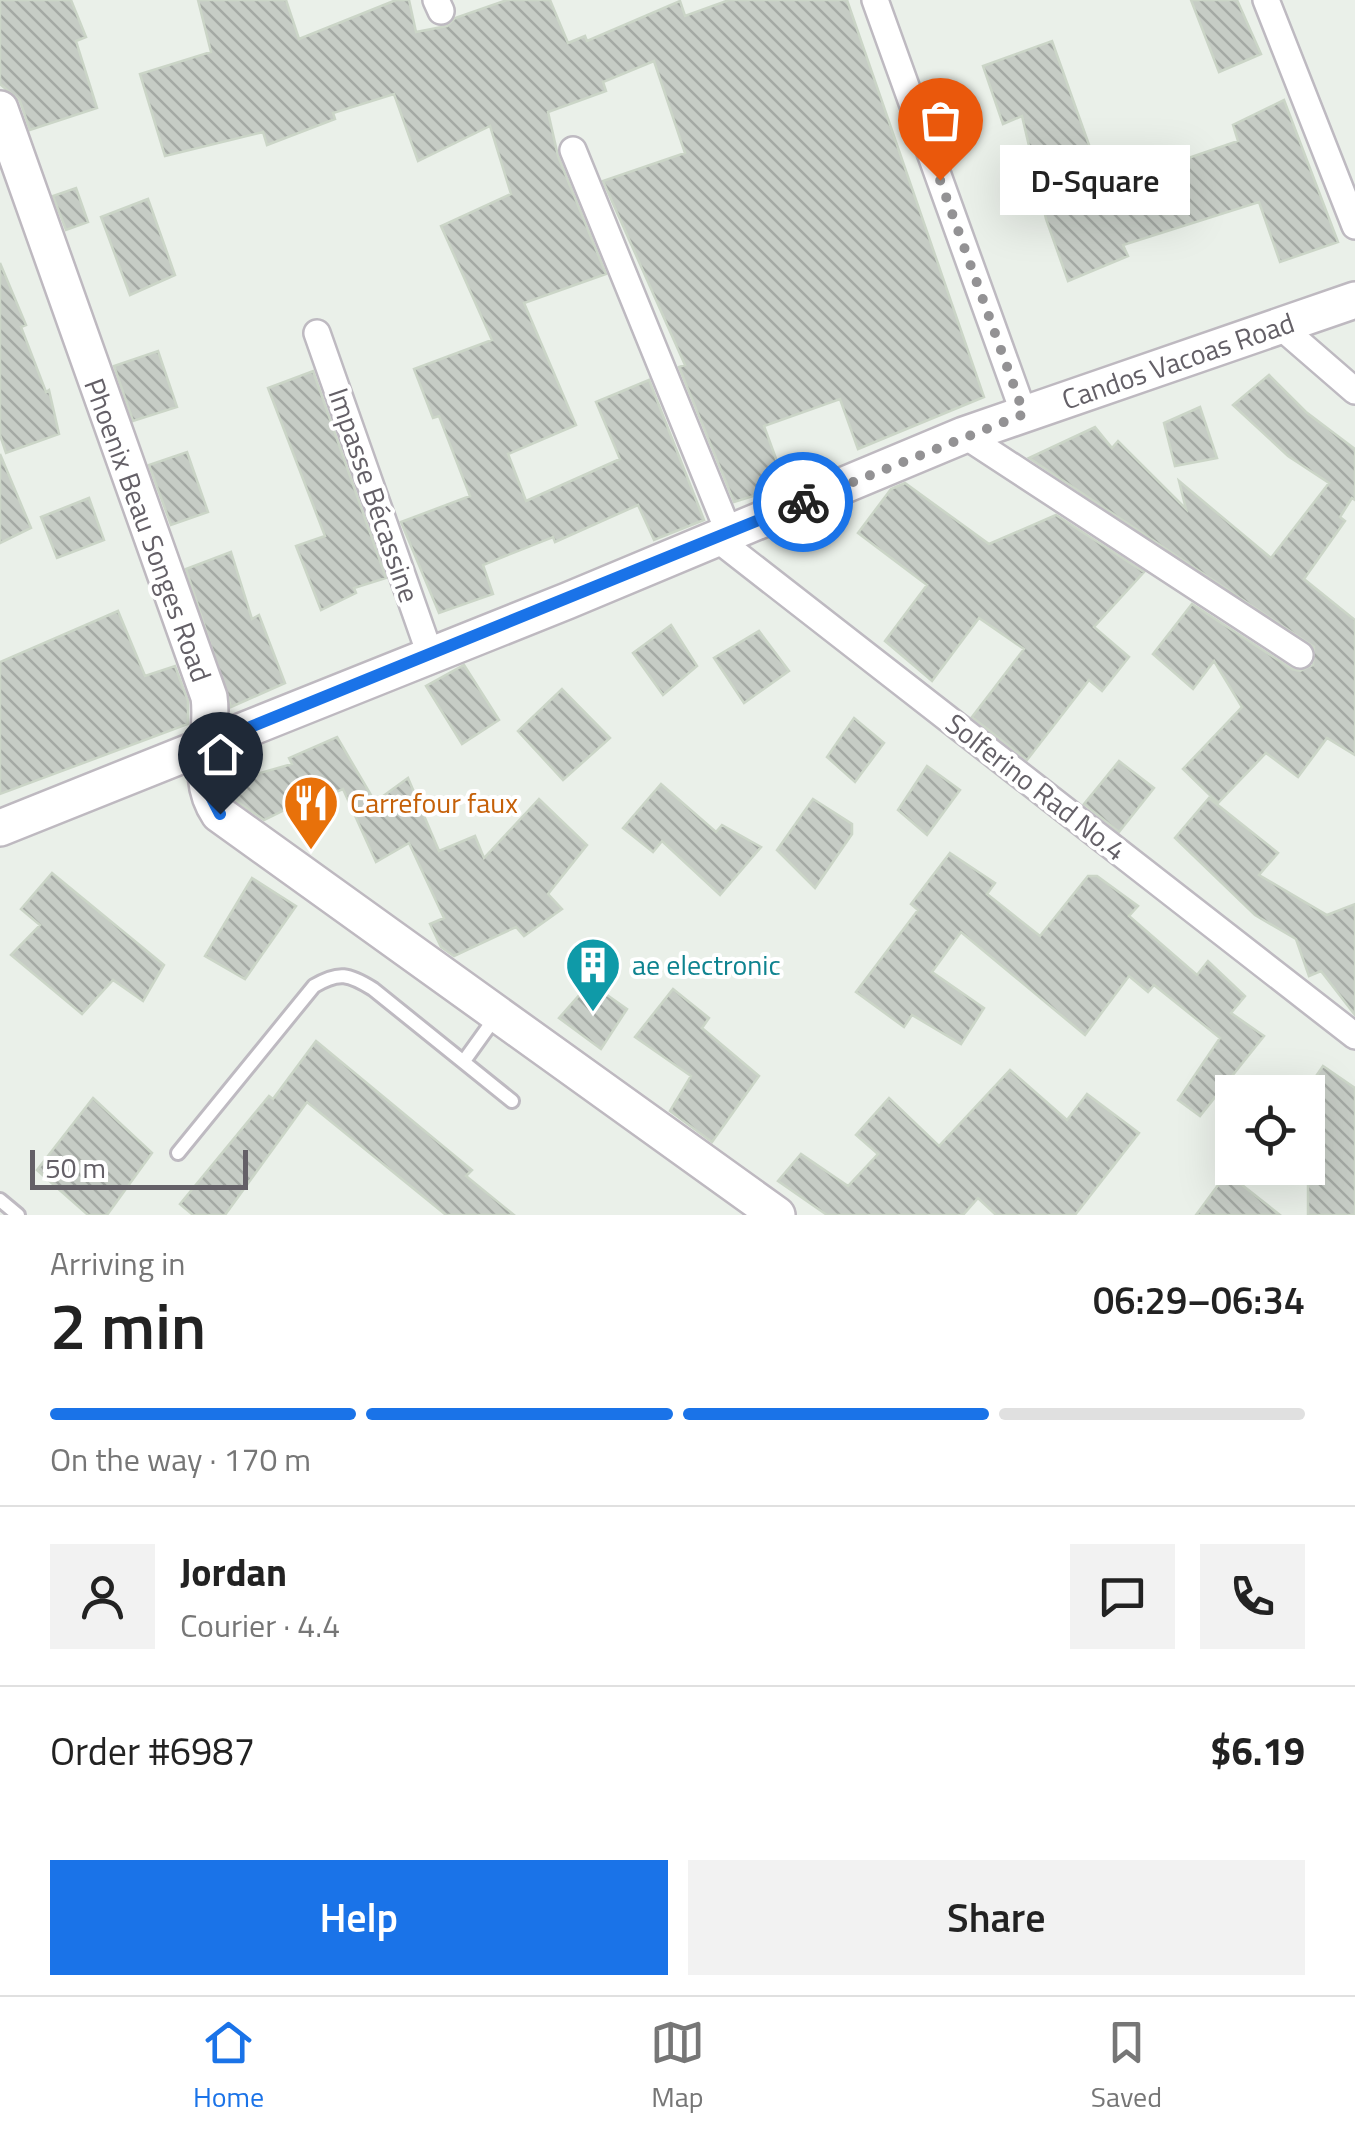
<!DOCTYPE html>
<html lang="en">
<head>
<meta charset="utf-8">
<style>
  body { margin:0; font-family:"Titillium Web",sans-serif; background:#f2f2f2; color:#222; height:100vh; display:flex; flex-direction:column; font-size:38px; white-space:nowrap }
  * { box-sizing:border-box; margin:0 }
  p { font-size:32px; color:#767676 }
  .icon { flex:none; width:55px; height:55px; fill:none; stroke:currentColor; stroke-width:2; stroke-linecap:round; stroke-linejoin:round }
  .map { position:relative; height:1215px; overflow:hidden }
  .sheet { display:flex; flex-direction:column; background:#fff; flex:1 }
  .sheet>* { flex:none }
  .controls { position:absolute; left:1215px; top:1075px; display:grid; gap:20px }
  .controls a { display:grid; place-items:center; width:110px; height:110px; border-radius:0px; background:#fff; box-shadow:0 10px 40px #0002; font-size:50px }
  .scale { position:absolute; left:30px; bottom:25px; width:218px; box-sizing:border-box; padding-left:10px; border:5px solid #646067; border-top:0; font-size:28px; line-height:35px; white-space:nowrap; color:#646067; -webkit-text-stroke:8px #fff; paint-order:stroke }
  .pin { position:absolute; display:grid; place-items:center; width:85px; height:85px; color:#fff; margin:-102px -42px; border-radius:50% 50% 50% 0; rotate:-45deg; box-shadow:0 0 10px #0007 }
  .pin .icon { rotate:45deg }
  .courier { position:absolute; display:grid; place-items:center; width:100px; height:100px; margin:-50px; border:8px solid #1a73e8; border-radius:50%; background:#fff; color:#222; box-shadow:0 2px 12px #0007 }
  .bubble { position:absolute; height:70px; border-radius:0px; background:#fff; box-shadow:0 10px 40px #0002; font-size:32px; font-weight:600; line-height:70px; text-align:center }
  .summary em { font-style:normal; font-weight:600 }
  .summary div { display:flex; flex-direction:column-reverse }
  .summary { display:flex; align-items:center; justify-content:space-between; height:170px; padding:0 50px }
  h1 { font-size:65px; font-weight:600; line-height:75px }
  .bar { display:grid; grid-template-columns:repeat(4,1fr); gap:15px 10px; align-content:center; height:120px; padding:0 50px }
  .bar i { height:12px; border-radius:8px; background:#e0e0e0 }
  .bar .selected { background:#1a73e8 }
  .bar p { grid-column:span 4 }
  .line { display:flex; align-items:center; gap:25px; padding:0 50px; border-top:2px solid #e0e0e0 }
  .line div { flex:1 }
  .round { display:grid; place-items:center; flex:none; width:105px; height:105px; border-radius:0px; background:#f2f2f2 }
  .action { display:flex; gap:20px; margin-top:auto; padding:20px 50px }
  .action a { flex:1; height:115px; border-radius:0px; background:#1a73e8; color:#fff; font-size:40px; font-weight:600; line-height:115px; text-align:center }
  .action a+a { background:#f2f2f2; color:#222 }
  .tab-bar { display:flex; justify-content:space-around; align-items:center; height:140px; border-top:2px solid #e0e0e0; background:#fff; font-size:28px; color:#767676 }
  .tab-bar a { display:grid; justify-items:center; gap:5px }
  .tab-bar .selected { color:#1a73e8 }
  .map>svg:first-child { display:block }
  .building { fill:url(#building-back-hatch); stroke:#cbd5c7; stroke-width:2.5 }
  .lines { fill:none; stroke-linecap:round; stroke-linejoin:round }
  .lane-casing { stroke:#bebac1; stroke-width:18 }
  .street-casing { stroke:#bebac1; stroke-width:30 }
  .secondary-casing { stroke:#beb9c0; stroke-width:40 }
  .lane { stroke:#fff; stroke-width:12 }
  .street { stroke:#fff; stroke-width:25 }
  .secondary { stroke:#fff; stroke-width:35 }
  .done { stroke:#939294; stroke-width:10; stroke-dasharray:0 18 }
  .route { stroke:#1a73e8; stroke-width:12 }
  .labels { text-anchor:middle; stroke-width:8; stroke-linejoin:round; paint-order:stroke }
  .street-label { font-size:28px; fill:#646067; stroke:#fff }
  .food-label { font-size:28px; fill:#c56008; stroke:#fff; text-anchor:start }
  .culture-label { font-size:28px; fill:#0d838f; stroke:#fff; text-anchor:start }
</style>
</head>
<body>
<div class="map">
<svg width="1355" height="1215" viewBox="0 0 1355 1215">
  <defs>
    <pattern id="building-back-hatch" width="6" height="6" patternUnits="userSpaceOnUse" patternTransform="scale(2.5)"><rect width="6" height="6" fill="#c6ccc5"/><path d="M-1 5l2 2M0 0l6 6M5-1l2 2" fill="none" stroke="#a4a9a4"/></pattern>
  </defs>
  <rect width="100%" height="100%" fill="#eaf0e9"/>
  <path class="building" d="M0,0H71L86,37L76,41L97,108L30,130L20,101L0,84Z
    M198,0H286L299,39L396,0H409L416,32L447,26L455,18L507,0H550L568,43L585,36L587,41L680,1L685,16L729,0H847L984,397L858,449L840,399L764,426L786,486L734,502L679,367L685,365L603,181L685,153L654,61L603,82L606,91L548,112L558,156L606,274L524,303L576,425L508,454L526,501L620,459L596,402L649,380L704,520L654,540L638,505L555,542L553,537L483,565L493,594L439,613L401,522L470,496L439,416L433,418L414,369L492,340L441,226L511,194L490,126L418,161L394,94L333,113L335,119L267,145L263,132L165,156L140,74L211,52Z
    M1191,0H1237L1261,54L1219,72Z
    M1052,41L1104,187L1238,141L1233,125L1284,100L1338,242L1280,262L1259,202L1123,245L1128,256L1068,281L1046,219L1022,116L1003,124L983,66Z
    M76,188L88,222L66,230L53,196Z
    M148,199L175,275L130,295L101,217Z
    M0,263L26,325L21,327L46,392L49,390L59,434L6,453L0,435Z
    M158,351L177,407L133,421L114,366Z
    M313,371L386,578L354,588L356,593L321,610L296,546L325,536L268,388Z
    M1269,375L1306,412L1355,449V500L1352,498L1340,517L1345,521L1304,579L1355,620V755L1327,738L1298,777L1266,753L1218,803L1183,769L1242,707L1214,661L1193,689L1153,654L1192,604L1292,669L1300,671L1313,665L1314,647L1029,458L1095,427L1112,448L1118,441L1186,509L1179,481L1271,558L1329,483L1288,456L1233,405Z
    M1200,407L1217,458L1175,466L1164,423Z
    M187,452L208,512L171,525L149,465Z
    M0,454L31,528L0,543Z
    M905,483L989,544L1056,515L1144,572L1094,627L1129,657L1102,691L1089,680L1027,760L972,717L1024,649L979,618L932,681L885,641L927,585L858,533L891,489Z
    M89,498L104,540L57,558L41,517Z
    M231,552L252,619L259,615L285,683L231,707L186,569Z
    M118,611L145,676L175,666L188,701V724L0,794V662Z
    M671,625L697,666L663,695L633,653Z
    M759,631L789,671L744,703L714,658Z
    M464,665L499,720L462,744L426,686Z
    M562,689L610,738L563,780L518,731Z
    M854,718L884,743L855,782L827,757Z
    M337,737L375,802L408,778L439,851L475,836L484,858L539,799L587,845L548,894L562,909L524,936L516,927L454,956L441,947L430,924L444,918L409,843L376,862L343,789L312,802L309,798L264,820L235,800L228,782L292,764L289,758Z
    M1119,761L1154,788L1119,832L1084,804Z
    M927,766L960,790L927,835L898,810Z
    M661,784L716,832L722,825L761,847L720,895L662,841L653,852L623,828Z
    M1209,798L1278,853L1259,875L1327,915L1355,904V1015L1321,971L1309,976L1296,939L1255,915L1175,838Z
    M813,799L852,824V834L815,888L777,850Z
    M950,853L995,883L987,894L1040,936L1088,876H1097L1138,906L1129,916L1197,975L1208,961L1245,996L1231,1013L1264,1036L1200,1116L1178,1100L1220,1038L1154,985L1148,992L1129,976L1085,1035L961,932L932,972L984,1008L961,1044L912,1015L904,1027L856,992L918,910L911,904Z
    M52,873L164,965L143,1001L113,980L82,1014L11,955L40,925L21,909Z
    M252,878L296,906L245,979L205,956Z
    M590,983L627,1009L601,1049L559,1018Z
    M673,989L709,1018L702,1028L759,1076L712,1142L670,1111L691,1076L635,1037Z
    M316,1041L472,1170L466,1176L514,1215H446L307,1102L225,1215H193L180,1204L269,1096L273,1099Z
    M1323,1066L1355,1088V1215H1308V1088Z
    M1010,1070L1067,1120L1087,1094L1139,1133L1075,1215H996L978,1198L963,1215H827L778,1181L801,1154L848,1186L878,1154L856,1135L889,1098L939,1146Z
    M93,1098L152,1153L107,1215H88L37,1170Z
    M1227,1173L1280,1215H1196Z"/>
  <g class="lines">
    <g class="lane-casing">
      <path id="lane" d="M464,1061L497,1015
        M178,1153L314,986C339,971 349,974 373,989L512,1101
        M0,1200L18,1215"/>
    </g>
    <g class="street-casing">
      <path id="street" d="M436,0L441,11
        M875,0L1024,414
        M1266,0L1355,226
        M573,150L729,533
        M1280,326L1355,391
        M317,333L431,657
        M964,435L1300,655
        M716,538L1355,1036"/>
    </g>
    <g class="secondary-casing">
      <path id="secondary" d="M0,109L209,697C215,739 193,775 219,814L777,1215
        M0,828L567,601L964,435L1355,300"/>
    </g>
    <use href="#lane" class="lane"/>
    <use href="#street" class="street"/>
    <use href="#secondary" class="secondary"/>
  </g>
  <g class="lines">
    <path class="done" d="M803,502L1024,414L940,180"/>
    <path class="route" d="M220,814L206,787V745L803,502"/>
  </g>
  <defs>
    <g id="restaurant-pin" transform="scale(2.875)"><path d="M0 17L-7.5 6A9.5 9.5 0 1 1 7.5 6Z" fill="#e8710a" stroke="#fff"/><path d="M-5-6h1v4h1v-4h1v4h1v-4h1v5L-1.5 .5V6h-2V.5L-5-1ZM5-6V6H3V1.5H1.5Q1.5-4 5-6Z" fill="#fff"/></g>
    <g id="building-pin" transform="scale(2.875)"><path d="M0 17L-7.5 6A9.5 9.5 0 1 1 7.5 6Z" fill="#0f9aa8" stroke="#fff"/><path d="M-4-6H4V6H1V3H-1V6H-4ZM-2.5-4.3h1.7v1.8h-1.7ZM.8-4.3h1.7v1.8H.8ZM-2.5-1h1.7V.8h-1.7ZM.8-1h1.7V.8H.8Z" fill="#fff"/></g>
  </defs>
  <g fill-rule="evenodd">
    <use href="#restaurant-pin" x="311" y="803"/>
    <use href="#building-pin" x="593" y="965"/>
  </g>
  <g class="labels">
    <g class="street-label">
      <text transform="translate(1178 361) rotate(-19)" y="10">Candos Vacoas Road</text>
      <text transform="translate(374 495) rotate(71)" y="10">Impasse Bécassine</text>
      <text transform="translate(148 530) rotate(70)" y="10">Phoenix Beau Songes Road</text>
      <text transform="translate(1036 787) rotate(38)" y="10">Solferino Rad No.4</text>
    </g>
    <g class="food-label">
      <text x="350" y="813">Carrefour faux</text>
    </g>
    <g class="culture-label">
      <text x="632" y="975">ae electronic</text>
    </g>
  </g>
</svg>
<div class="controls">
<a><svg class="icon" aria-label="locate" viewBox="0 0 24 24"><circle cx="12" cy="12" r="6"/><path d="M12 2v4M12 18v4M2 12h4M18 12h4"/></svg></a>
</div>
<div class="scale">50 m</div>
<div class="pin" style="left:940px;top:180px;background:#ea580c"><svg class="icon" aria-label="bag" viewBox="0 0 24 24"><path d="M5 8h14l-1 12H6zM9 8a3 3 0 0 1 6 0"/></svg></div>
<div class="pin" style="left:220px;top:814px;background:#1f2937"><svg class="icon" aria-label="home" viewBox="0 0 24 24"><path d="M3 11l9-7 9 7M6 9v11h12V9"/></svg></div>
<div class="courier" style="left:803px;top:502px"><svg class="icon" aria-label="bike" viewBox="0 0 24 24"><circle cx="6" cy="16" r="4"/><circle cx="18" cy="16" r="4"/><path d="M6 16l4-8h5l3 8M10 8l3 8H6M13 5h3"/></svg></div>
<div class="bubble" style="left:1000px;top:145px;width:190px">D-Square</div>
</div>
<section class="sheet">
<div class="summary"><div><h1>2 min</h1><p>Arriving in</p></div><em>06:29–06:34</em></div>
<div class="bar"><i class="selected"></i><i class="selected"></i><i class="selected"></i><i></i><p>On the way · 170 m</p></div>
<div class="line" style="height:180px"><a class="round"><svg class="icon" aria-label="person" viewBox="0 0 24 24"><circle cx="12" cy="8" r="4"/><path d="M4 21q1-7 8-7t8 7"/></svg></a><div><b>Jordan</b><p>Courier · 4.4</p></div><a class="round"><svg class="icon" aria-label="chat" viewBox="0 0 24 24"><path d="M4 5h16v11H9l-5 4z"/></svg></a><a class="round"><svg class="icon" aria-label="phone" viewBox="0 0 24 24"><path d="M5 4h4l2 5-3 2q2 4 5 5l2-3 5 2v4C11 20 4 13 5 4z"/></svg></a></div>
<div class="line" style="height:130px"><div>Order #6987</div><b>$6.19</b></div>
<div class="action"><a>Help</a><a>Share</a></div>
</section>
<nav class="tab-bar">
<a class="selected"><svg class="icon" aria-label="home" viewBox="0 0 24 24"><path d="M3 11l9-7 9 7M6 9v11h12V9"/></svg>Home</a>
<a><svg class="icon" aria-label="map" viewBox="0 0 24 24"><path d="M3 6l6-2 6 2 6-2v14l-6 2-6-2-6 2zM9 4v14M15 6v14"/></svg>Map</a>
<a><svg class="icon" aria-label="saved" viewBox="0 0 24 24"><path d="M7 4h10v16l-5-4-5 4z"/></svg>Saved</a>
</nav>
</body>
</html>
